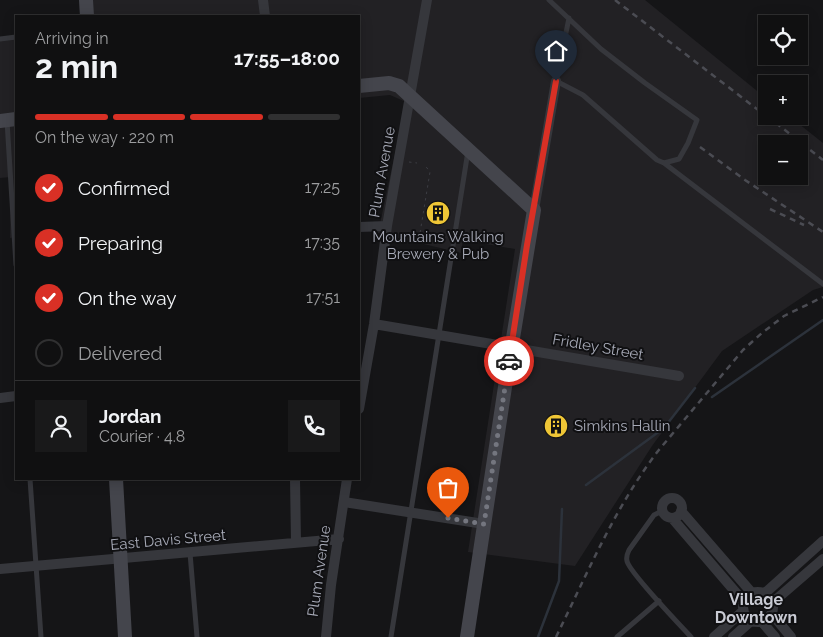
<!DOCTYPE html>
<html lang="en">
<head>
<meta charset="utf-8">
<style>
  body { margin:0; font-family:Raleway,sans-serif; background:#19191a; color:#f1f3f6; height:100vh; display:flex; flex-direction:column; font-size:19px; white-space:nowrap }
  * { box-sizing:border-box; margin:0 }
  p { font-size:16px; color:#9c9d9f }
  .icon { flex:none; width:28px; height:28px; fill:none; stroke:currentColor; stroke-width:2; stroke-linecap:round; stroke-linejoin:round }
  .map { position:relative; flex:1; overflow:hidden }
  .drawer { position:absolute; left:15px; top:15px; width:345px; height:465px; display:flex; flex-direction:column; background:#101011; border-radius:0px; box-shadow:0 2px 12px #0003,0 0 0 1px #303031 }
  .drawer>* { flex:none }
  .tools { position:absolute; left:758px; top:15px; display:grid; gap:10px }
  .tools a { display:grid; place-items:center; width:50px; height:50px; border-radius:0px; background:#101011; box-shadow:0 2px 12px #0003,0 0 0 1px #303031; font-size:25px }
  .pin { position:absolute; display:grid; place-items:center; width:42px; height:42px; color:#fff; margin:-51px -21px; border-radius:50% 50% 50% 0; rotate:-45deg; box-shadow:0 0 5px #0007 }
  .pin .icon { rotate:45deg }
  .courier { position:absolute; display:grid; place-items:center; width:50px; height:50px; margin:-25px; border:4px solid #d93025; border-radius:50%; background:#fff; color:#222; box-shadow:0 1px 6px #0007 }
  .head em { font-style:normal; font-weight:700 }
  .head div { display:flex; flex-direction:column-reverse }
  .head { display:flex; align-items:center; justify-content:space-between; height:85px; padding:0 20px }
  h1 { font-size:32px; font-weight:700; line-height:38px }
  .bar { display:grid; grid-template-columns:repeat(4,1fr); gap:8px 5px; align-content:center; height:60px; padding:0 20px }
  .bar i { height:6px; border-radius:4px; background:#303031 }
  .bar .active { background:#d93025 }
  .bar p { grid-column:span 4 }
  .line { display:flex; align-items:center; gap:12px; padding:0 20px; border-top:1px solid #303031 }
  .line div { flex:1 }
  .round { display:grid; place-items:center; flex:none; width:52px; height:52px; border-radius:0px; background:#19191a }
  ol { padding:0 20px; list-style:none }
  li { display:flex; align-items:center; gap:15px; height:55px }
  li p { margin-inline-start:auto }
  li .icon { padding:5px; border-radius:50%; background:#d93025; color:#fff; stroke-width:4 }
  li:last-child { color:#9c9d9f }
  li i { width:28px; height:28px; border:2px solid #303031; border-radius:50% }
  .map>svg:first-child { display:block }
  .built { fill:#222124; fill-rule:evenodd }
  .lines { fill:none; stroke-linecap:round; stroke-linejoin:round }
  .stream { stroke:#2c323b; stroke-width:2.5 }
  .path { stroke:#3c3d43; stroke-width:1; stroke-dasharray:2.5 4; stroke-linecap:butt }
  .lane { stroke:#36373c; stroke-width:5 }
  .street { stroke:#36373c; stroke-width:10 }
  .secondary { stroke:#44454c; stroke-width:14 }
  .rail { stroke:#4b4c53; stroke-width:2.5; stroke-dasharray:6 5; stroke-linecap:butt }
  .done { stroke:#74767f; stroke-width:5; stroke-dasharray:0 9 }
  .route { stroke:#d93025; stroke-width:6 }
  .labels { text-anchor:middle; stroke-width:4; stroke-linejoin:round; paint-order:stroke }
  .street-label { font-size:15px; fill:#a7aab7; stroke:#101012 }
  .poi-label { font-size:15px; fill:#a7aab7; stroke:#101012 }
  .neighbourhood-label { font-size:16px; font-weight:bold; fill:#c8cad3; stroke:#101012 }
</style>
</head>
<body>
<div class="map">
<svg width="823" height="637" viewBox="0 0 823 637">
  <rect width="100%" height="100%" fill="#151517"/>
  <path class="built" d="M79,0H645L766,98V116H789L823,143V287L813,290L722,351L652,446L575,566L468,552L515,249L463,240L461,253L378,233L406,102L390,95L359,98V16H80ZM766,144H799V176H766Z
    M16,37V237L10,238L11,177L0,178V39Z"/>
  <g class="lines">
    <path class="stream" d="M712,397L823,320
      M586,485L664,428L695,388
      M538,637L559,581L562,509"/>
    <path class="path" d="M409,162L417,163
      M419,239L430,172L424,164"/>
    <path class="lane" d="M549,0L601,49L645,83L697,120L688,143L679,159L664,163L657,160L583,95L556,81L569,18
      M0,39L16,37
      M7,121L16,265
      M664,163L823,284
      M30,479L41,637
      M662,511L654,515L629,550C627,554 626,557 627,561C629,572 680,625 691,637
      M190,553L197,637
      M391,637L468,151
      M617,637L659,601"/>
    <path class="street" d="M263,0L265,16
      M534,210L556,81
      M359,227L387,226
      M374,324L679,376
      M0,398L16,396
      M359,409L374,324L387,226L427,0
      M295,479L296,542
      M662 508a10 10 0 1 1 20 0a10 10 0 1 1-20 0Z
      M344,502L484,524
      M681,511L752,593
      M672,518L744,602
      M0,569L339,539
      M743 607a15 15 0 1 1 30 0a15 15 0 1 1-30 0Z
      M764,594L823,541
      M772,603L823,559
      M772,614L791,637
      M762,622L775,637
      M326,637L331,585L347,479
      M714,637L743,611
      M733,637L751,621"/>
    <path class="secondary" d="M86,0L87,16
      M359,86L389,83L399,86L534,210L505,387L467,637
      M0,121L16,119
      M116,479L125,637"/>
    <path class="rail" d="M615,0L766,116
      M767,116L823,160
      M700,147L745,180L823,232
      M770,209L804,225
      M556,637C587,574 615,507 658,451L743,350L762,333L784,316L823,297"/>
  </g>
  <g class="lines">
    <path class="done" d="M448,518L484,524L509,361"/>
    <path class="route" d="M509,361L527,245L556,81"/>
  </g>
  <defs>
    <g id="building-disc" transform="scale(1.25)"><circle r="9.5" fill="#efc636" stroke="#101012"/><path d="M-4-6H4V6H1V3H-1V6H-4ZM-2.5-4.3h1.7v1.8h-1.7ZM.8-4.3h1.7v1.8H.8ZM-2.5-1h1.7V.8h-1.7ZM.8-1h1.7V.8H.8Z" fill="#111"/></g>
  </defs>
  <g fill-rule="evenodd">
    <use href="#building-disc" x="438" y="213"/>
    <use href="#building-disc" x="556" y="426"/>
  </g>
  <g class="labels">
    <g class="street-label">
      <text transform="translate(382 172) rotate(-80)" y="5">Plum Avenue</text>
      <text transform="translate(598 347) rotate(10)" y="5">Fridley Street</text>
      <text transform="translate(168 540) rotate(-5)" y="5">East Davis Street</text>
      <text transform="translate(319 571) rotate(-82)" y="5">Plum Avenue</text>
    </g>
    <g class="poi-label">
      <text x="438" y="242">Mountains Walking<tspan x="438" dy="17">Brewery &amp; Pub</tspan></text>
      <text x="574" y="431" text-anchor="start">Simkins Hallin</text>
    </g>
    <g class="neighbourhood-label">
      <text x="756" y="605">Village<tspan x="756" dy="18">Downtown</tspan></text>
    </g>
  </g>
</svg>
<div class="tools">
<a><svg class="icon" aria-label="locate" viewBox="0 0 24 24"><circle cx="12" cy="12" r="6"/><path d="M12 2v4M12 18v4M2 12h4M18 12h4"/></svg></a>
<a>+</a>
<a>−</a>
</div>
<div class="pin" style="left:448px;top:518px;background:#ea580c"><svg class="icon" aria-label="bag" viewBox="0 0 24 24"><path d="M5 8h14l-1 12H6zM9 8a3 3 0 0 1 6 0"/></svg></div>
<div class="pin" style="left:556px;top:81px;background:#1f2937"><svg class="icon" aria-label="home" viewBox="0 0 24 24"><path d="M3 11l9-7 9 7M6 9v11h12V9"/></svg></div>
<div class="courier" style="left:509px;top:361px"><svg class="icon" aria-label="car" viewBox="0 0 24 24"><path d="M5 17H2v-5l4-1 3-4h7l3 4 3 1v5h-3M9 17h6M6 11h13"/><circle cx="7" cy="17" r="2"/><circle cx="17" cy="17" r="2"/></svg></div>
<section class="drawer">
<div class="head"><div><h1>2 min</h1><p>Arriving in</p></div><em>17:55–18:00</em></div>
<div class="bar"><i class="active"></i><i class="active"></i><i class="active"></i><i></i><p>On the way · 220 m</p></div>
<ol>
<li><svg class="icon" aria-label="check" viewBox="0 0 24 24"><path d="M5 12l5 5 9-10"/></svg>Confirmed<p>17:25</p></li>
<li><svg class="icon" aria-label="check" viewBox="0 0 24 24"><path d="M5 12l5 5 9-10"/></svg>Preparing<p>17:35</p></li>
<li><svg class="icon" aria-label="check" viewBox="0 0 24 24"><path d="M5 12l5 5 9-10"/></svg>On the way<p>17:51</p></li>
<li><i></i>Delivered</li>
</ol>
<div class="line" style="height:90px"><a class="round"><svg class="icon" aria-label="person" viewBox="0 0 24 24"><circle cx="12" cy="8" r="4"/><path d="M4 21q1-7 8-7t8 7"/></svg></a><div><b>Jordan</b><p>Courier · 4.8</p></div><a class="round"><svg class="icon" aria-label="phone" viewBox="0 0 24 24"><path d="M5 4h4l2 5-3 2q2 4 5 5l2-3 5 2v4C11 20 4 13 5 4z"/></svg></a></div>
</section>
</div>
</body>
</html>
